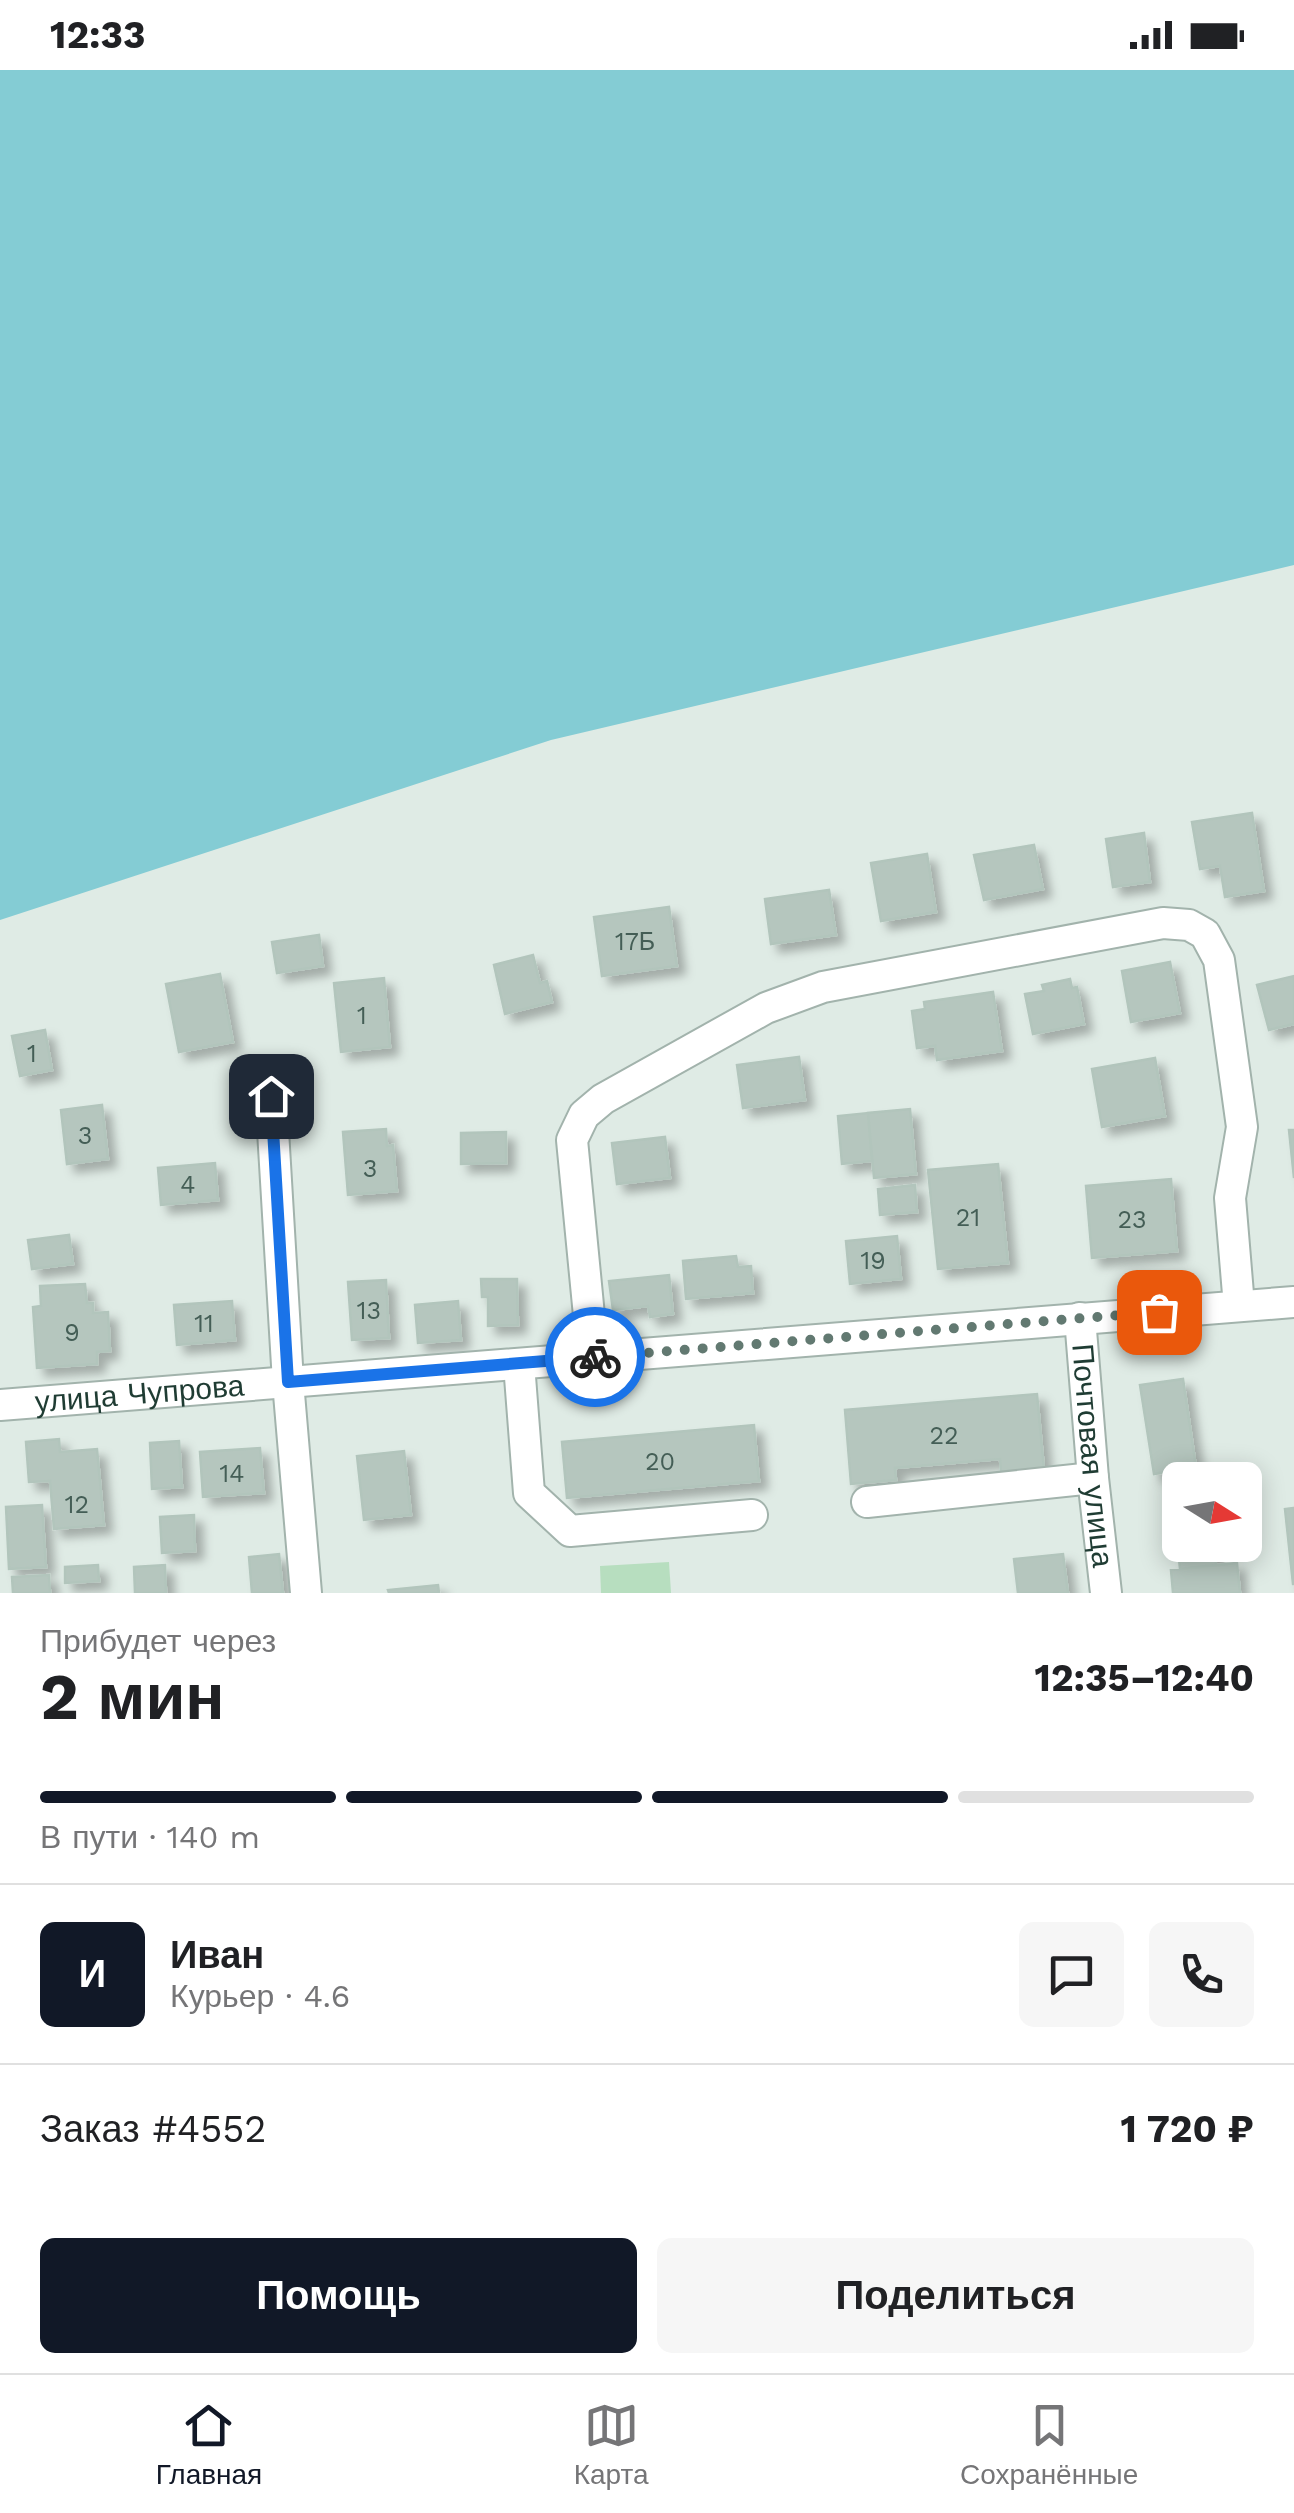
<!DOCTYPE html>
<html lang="ru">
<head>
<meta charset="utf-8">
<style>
  body { margin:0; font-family:"Work Sans",sans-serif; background:#f6f6f6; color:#202124; height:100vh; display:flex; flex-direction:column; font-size:38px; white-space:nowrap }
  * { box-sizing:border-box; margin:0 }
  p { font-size:32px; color:#757577 }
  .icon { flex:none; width:55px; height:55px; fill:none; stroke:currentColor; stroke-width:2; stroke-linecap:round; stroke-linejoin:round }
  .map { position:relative; height:1523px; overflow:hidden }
  .side { display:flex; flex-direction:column; background:#fff; flex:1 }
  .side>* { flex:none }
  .needle { width:65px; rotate:101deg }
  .fabs { position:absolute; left:1162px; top:1392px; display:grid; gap:20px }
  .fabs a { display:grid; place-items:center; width:100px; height:100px; border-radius:15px; background:#fff; box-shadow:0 5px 25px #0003; font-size:50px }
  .pin { position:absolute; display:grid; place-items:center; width:85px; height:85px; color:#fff; margin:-42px; border-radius:20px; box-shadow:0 5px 15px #0006 }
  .courier { position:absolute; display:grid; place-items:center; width:100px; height:100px; margin:-50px; border:8px solid #1a73e8; border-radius:50%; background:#fff; color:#222; box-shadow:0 2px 12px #0007 }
  .overview em { font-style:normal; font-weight:700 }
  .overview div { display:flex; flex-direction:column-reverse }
  .overview { display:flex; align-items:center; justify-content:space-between; height:170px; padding:0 40px }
  h1 { font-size:65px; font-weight:700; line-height:75px }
  .bar { display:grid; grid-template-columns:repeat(4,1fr); gap:15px 10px; align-content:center; height:120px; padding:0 40px }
  .bar i { height:12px; border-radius:8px; background:#e0e0e0 }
  .bar .active { background:#111827 }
  .bar p { grid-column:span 4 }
  .line { display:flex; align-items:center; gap:25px; padding:0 40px; border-top:2px solid #e0e0e0 }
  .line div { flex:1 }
  .round { display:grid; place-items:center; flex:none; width:105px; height:105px; border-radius:15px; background:#f6f6f6 }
  .button { display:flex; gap:20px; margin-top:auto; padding:20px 40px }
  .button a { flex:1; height:115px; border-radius:15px; background:#111827; color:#fff; font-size:40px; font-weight:700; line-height:115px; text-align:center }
  .button a+a { background:#f6f6f6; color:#202124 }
  .status { display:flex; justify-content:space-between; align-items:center; height:70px; padding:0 50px; background:#fff; direction:ltr }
  .status svg { height:28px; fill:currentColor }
  .tabs { display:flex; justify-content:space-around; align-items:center; height:140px; border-top:2px solid #e0e0e0; background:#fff; font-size:28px; color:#757577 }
  .tabs a { display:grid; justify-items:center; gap:5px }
  .tabs .active { color:#111827 }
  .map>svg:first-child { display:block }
  .green { fill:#b7debf }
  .water { fill:#84ccd4 }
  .building { fill:#b5c6be; stroke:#b2c5bc; stroke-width:2.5; filter:url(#shadow) }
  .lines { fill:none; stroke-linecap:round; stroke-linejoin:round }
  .minor-casing { stroke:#a2b3ac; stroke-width:34 }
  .minor { stroke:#fff; stroke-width:30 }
  .done { stroke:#627971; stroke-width:10; stroke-dasharray:0 18 }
  .route { stroke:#1a73e8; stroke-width:12 }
  .labels { text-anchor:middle; stroke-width:9; stroke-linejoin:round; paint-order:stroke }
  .number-label { font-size:25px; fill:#445e56 }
  .street-label { font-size:30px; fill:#1f3c33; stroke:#f0f8f3 }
</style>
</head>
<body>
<div class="status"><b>12:33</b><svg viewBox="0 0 49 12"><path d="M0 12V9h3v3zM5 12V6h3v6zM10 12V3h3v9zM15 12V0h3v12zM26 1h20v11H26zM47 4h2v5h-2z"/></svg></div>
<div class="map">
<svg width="1294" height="1523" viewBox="0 0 1294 1523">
  <defs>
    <filter id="shadow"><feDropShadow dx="8" dy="8" stdDeviation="5" flood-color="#0004"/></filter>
  </defs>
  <rect width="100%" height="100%" fill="#dfebe5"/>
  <path class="green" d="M669,1492L671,1523H601L600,1496Z"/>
  <path class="water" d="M0,0H1294V495L551,670L0,850Z"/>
  <path class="building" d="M1252,743L1264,821L1225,827L1220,796L1200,799L1192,752Z
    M1144,763L1150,812L1113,817L1106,769Z
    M1034,775L1043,819L984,830L974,785Z
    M927,784L936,842L881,851L871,793Z
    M829,820L836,865L771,874L765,829Z
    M669,837L677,896L602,906L594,847Z
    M319,865L323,896L277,903L272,872Z
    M533,885L540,913L547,911L552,932L505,944L494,895Z
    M1170,892L1180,943L1131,952L1122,901Z
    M220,904L233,972L179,982L166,914Z
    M1294,906V954L1269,960L1257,915Z
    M384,908L390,977L341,982L334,913Z
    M1070,909L1072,918L1077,917L1084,954L1033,964L1025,924L1044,921L1042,915Z
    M993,922L1002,981L937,990L935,976L917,978L912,941L925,939L924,932Z
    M45,960L52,1000L20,1006L12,966Z
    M799,987L805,1030L743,1038L737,995Z
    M1155,988L1165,1046L1102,1057L1092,999Z
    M102,1035L108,1089L67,1094L61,1040Z
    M910,1039L916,1104L874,1108L868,1043Z
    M868,1043L872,1091L842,1094L838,1046Z
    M386,1059L387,1076L393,1075L397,1121L348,1125L343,1062Z
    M1289,1060H1294V1108Z
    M506,1062V1093L461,1094V1063Z
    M665,1067L670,1108L617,1114L612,1073Z
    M215,1093L218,1130L161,1135L158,1098Z
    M998,1094L1008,1193L938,1199L928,1100Z
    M1171,1109L1177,1181L1092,1188L1086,1116Z
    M915,1115L917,1142L880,1145L878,1119Z
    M69,1165L73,1194L32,1199L28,1170Z
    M897,1166L901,1209L850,1214L846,1171Z
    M736,1186L738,1197L751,1196L753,1223L686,1229L683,1191Z
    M669,1205L673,1244L650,1247L648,1236L613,1240L609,1211Z
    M481,1209H517L518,1255L488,1256V1227H482Z
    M386,1210L389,1268L352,1270L348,1212Z
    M85,1214L87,1233H93V1243L108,1242L110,1281L97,1282V1294L37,1298L33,1237L41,1236L40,1216Z
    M232,1231L235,1270L177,1275L174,1235Z
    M458,1231L461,1270L418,1273L415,1235Z
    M1183,1309L1196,1397L1154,1404L1140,1315Z
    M1037,1324L1044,1399L1001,1403L1000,1389L895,1398L896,1410L851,1414L845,1340Z
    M754,1355L759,1411L567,1428L562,1372Z
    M59,1369L60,1382L97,1379L104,1455L54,1459L50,1411L29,1412L26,1372Z
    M179,1371L182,1417L152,1419L150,1373Z
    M260,1378L264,1423L203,1427L200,1382Z
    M404,1381L411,1445L364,1450L357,1386Z
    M42,1435L46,1497L9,1499L6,1437Z
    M1294,1438V1514H1293L1285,1439Z
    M194,1445L195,1481L162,1483L160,1447Z
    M1214,1475L1216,1495L1180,1499L1178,1478Z
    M279,1484L283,1523H252L249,1487Z
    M1063,1484L1068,1523H1018L1014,1489Z
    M1237,1493L1240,1523H1173L1171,1500Z
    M98,1495L99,1511L65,1513V1497Z
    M165,1495L166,1523H135L134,1497Z
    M49,1505L50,1523H13L12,1507Z
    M438,1515L439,1523H389L388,1520Z"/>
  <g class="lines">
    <g class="minor-casing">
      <g id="minor">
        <path d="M271,1027L288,1312L306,1523"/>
        <path id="s1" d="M1080,1248L1093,1408L1106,1523"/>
        <path d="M593,1287L572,1070L584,1045L603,1029L766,938L823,917L1163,853L1189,855L1205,864L1219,890L1242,1057L1230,1128L1239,1236"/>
        <path d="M519,1294L529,1423L570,1461L752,1445"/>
        <path id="s2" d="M0,1335L1294,1232"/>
        <path d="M867,1432L1093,1408"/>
      </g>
    </g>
    <use href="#minor" class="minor"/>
  </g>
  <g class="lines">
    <path class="done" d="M595,1287L1159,1242"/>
    <path class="route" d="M271,1026L288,1312L595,1287"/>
  </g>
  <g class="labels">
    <g class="number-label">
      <text x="635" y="880">17Б</text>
      <text x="362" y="954">1</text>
      <text x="32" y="992">1</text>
      <text x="85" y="1074">3</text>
      <text x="370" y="1107">3</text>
      <text x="188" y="1123">4</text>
      <text x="968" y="1156">21</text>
      <text x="1132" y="1158">23</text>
      <text x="873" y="1199">19</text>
      <text x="369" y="1249">13</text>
      <text x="204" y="1262">11</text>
      <text x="72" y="1271">9</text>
      <text x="944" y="1374">22</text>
      <text x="660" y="1400">20</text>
      <text x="232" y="1412">14</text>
      <text x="77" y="1443">12</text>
    </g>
    <g class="street-label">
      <text dy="10" stroke="none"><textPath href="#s2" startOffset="140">улица Чупрова</textPath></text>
      <text dy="10" stroke="none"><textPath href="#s1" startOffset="138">Почтовая улица</textPath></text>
    </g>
  </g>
</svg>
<div class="fabs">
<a><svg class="needle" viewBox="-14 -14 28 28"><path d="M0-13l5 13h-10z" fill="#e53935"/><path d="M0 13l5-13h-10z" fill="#757577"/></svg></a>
</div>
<div class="pin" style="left:1159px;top:1242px;background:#ea580c"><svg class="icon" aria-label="bag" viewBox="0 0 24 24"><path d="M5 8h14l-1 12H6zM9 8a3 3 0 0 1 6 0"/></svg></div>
<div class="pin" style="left:271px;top:1026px;background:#1f2937"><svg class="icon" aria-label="home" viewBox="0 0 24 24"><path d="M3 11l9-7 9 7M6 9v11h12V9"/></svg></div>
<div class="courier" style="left:595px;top:1287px"><svg class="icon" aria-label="bike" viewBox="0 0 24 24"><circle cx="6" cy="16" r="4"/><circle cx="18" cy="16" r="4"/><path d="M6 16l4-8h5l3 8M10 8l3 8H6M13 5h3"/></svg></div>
</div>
<section class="side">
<div class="overview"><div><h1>2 мин</h1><p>Прибудет через</p></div><em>12:35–12:40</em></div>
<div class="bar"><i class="active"></i><i class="active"></i><i class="active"></i><i></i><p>В пути · 140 m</p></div>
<div class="line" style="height:180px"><b class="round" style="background:#111827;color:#fff">И</b><div><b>Иван</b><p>Курьер · 4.6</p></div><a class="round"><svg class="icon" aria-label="chat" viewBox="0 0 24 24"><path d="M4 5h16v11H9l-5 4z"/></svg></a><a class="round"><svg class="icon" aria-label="phone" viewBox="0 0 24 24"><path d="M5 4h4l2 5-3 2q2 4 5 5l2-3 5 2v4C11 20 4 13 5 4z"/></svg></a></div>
<div class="line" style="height:130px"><div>Заказ #4552</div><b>1 720 ₽</b></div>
<div class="button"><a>Помощь</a><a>Поделиться</a></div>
</section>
<nav class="tabs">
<a class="active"><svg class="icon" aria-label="home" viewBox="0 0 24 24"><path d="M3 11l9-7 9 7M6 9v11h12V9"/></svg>Главная</a>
<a><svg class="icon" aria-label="map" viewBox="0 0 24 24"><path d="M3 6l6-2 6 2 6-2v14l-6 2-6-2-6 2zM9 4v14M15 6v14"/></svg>Карта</a>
<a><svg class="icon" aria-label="saved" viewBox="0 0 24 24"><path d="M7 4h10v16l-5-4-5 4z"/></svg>Сохранённые</a>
</nav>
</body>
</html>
